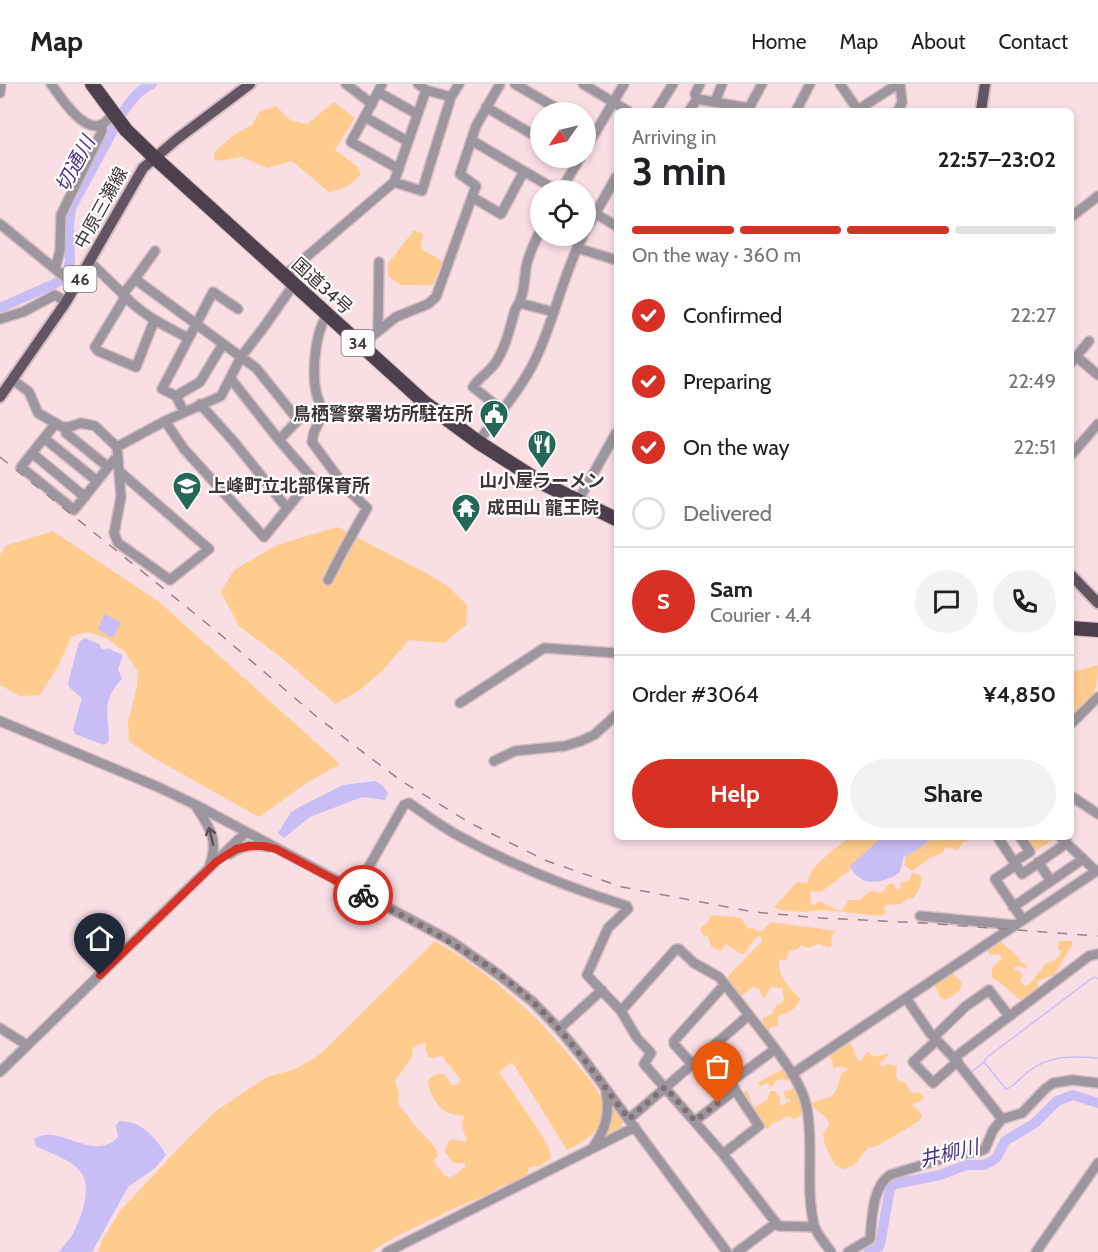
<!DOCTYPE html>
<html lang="en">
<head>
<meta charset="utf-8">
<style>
  body { margin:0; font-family:Cabin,"Noto Sans JP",sans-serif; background:#f2f2f2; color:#202124; height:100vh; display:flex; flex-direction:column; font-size:22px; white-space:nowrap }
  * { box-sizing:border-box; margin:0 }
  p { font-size:20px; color:#757577 }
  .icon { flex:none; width:33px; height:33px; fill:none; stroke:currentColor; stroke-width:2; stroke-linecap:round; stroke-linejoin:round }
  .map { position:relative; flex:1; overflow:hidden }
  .panel { position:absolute; left:614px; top:24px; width:460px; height:732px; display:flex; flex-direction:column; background:#fff; border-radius:9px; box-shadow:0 3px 9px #0003 }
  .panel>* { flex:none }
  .needle { width:39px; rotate:236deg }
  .buttons { position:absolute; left:530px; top:18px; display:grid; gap:12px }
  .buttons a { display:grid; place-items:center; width:66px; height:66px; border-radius:50%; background:#fff; box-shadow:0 3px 9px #0003; font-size:30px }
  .pin { position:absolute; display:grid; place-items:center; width:51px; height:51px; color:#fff; margin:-62px -26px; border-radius:50% 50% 50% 0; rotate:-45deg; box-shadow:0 0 6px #0007 }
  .pin .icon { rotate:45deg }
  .courier { position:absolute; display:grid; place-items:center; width:60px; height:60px; margin:-30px; border:4px solid #d93025; border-radius:50%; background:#fff; color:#222; box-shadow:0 2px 8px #0007 }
  .overview em { font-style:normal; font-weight:700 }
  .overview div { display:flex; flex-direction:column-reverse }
  .overview { display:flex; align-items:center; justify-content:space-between; height:102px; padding:0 18px }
  h1 { font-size:39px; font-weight:700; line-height:45px }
  .bar { display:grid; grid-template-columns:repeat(4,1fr); gap:9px 6px; align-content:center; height:72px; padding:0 18px }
  .bar i { height:8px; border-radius:4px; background:#e0e0e0 }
  .bar .current { background:#d93025 }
  .bar p { grid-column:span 4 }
  .line { display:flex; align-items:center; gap:15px; padding:0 18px; border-top:2px solid #e0e0e0 }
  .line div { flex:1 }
  .round { display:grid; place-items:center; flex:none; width:63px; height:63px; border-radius:32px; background:#f2f2f2 }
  ol { padding:0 18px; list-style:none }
  li { display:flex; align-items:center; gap:18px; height:66px }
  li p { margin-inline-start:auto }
  li .icon { padding:6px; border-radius:50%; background:#d93025; color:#fff; stroke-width:4 }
  li:last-child { color:#757577 }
  li i { width:33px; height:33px; border:3px solid #e0e0e0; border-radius:50% }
  .cta { display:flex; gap:12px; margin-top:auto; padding:12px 18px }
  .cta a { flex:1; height:69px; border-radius:36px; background:#d93025; color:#fff; font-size:24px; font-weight:700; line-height:69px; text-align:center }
  .cta a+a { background:#f2f2f2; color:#202124 }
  header { display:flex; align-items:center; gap:36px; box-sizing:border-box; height:84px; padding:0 30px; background:#fff; border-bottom:2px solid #e0e0e0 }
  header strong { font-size:28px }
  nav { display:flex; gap:33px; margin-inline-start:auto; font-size:21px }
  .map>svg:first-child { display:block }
  .green { fill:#ffcc8e; fill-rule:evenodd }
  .water { fill:#c9bdf6 }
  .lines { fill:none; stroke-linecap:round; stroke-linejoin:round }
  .stream { stroke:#c9bdf6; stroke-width:1.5 }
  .river { stroke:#c9bdf6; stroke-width:10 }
  .minor-casing { stroke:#d4bcc1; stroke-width:12 }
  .major-casing { stroke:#d4bcc1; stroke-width:14 }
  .highway-casing { stroke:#d4bcc1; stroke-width:16 }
  .minor { stroke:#9e969e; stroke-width:9 }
  .major { stroke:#635662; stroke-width:10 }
  .highway { stroke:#4e3f4d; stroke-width:14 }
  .rail { stroke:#958387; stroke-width:1.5; stroke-dasharray:10 10; stroke-linecap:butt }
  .oneway { stroke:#5c5156 }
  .done { stroke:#807074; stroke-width:6; stroke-dasharray:0 10.8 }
  .route { stroke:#d93025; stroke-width:8 }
  .labels { text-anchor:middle; stroke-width:4.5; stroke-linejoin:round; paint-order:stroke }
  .shield { fill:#fff; stroke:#797173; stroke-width:1.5 }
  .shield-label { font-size:16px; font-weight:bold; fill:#3f3437 }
  .street-label { font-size:18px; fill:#3f3437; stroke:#fff }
  .poi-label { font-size:18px; font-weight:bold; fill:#3f3437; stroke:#fff; text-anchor:start }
  .water-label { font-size:20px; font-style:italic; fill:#4d3384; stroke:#fff }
</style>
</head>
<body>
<header>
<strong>Map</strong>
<nav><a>Home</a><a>Map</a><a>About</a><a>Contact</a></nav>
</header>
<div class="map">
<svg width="1098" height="1168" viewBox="0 0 1098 1168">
  <rect width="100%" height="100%" fill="#f9dee4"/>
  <path class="green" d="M334,18L355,34L335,66L358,83L361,91L345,104L329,108L292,77L267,84L242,73L215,77L214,69L232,52L252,41L260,27L276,22L290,36L307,40Z
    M414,146L423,150L421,165L443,177L433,201H401L389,193L387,181Z
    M337,443L428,490L450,504L467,521L466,541L444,559L409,556L382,587L361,605L336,620L282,574L239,542L221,508L234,486L277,461Z
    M53,447L158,517L340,680L305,700L259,733L152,673L129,657L128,637L137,603L138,588L125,568L108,555L89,548L72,552L57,584L40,611L20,612L0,601V472L5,462Z
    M1098,581C1098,611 1091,614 1071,633V585L1077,587Z
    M849,753H894L821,808L810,807L811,820L814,821L819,817L837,826H842L849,816H860L870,807L880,809L884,807L886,802L892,799L896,805L900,806L901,798L909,797L912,789L921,791C923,800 918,807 913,814H909L901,820L886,821L884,825L887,828L880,832L825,826L801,828L780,826L774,823L797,798L807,799C812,779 834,767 849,753Z
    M929,753L932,755L934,753H969V757H964L958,766L946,763L942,769L930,774L912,787L904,781L907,768Z
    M1022,753H1057L1033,769Z
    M714,831L741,834L748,845L753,844L757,847H762L771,838L836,847L831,853L832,862L827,863L819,860L808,864L801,861L798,865L790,867L785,877L782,875L779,877C778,893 790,904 800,915C798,924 787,930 778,932V941L770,944L768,948L762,944L763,934L773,929L776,921L781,920L784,915L782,904L771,903L764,914L762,912L759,905L753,903L740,913L737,911L728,894L730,890L762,857V854L758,852C755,854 747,866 745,869L741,870L726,860L721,867C713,865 709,861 708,852L703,851L700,845L708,838L711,832Z
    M999,856L1019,874V876L1025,880L1027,883L1025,885L1020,882L1014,883L1015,887L1019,886L1023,892L1020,897L1025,901H1029L1046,879C1053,878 1059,875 1061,868L1058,865L1059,857H1072V861L1054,891L1038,897L1037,908L1020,916C1011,908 1003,900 992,893C991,880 994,882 1002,874L1000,871L989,870L986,864Z
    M435,857C489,888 534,928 574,977C583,987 596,1001 601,1014C610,1042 588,1056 567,1066L512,978L499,988L539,1047L549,1064L551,1074L540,1082L529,1083L527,1091L507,1101L501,1102L487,1111L459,1122L401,1150L370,1168H98L102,1156L120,1127L187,1055L216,1027L267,993L295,985L319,971ZM426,958L425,964L429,973L434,974L442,972L460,995L457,1001H452L444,990C437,989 432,991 428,997C429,1008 437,1025 449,1029C453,1031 459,1031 464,1032L462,1042L467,1058L451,1055L446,1062L445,1068L453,1079H465V1083L451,1094L444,1091L433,1077L438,1071C436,1060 424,1053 417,1044C410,1036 406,1028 398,1021L399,1009L395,997L413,971L412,963Z
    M952,888L961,898L962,903L953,912L944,916L940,913L933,898Z
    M850,958L858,976L861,977L867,968L876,973L885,970L889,971L879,980L882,983L887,980L897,982L896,992L899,997L905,998L912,1009L919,1008L924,1014L920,1018L913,1019V1022L920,1028L922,1033L918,1038L877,1062L868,1064L853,1082L843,1085L835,1081L825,1062L823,1050L830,1040C826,1031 815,1027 811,1019C817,1016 823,1016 830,1013C838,1009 838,995 843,988L847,987V984L840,982L833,985V979L829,971L841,961Z
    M783,985L790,995L789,997L782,995L775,997L773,1002H770L767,999L761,1002L757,999Z
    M793,1003L802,1017L805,1029L795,1035L787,1032L777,1038L773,1039L767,1045L762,1043L741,1011L747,1006L754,1024L768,1015L770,1007H775L780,1014V1021H783L791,1016L786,1015L783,1007L792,1006Z
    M611,1018L623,1036L621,1044L604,1053Z"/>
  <path class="water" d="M104,530L121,538L114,553H109L98,545Z
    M85,554L101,561L100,564L106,566L107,564L123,571L118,585L122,595C100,618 109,629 109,657L104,661L75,650L73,646L82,614L69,603L68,599L79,558Z
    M375,697L383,702L388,709L385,716L362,713L310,733L284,754L278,749L291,728L305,720L343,701Z
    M882,753H933L921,763L904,773C902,777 902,783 900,787C898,791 891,793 887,795C872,801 857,798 850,782Z
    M119,1037C140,1036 156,1053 166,1071L155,1084L128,1103L92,1168H59C64,1161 72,1153 75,1145C83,1130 92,1101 80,1087C69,1074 51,1070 36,1062L34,1055C60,1038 92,1080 118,1053L116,1042Z"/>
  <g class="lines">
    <path class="stream" d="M985,977L986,974L1091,895L1095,893L1098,895
      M971,988L984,978L1006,1005C1015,1002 1021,993 1029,987C1050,971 1072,972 1098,974"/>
    <path class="river" d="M0,224L56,199L67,190L70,178L69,139L71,124L123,28C131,17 139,5 152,0
      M868,1168L875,1166L880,1161L890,1104L895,1100L940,1091L966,1081H984L992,1077L997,1073L1005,1057L1035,1039L1057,1017L1073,1011L1098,1019"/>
    <g class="minor-casing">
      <path id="minor" d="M51,0C60,12 84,51 103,40C106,38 110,33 114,30
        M346,0L372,20
        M382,0L378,8L417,30
        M418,0L426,6L451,13L459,0
        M515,0L563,28
        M583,0L628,27
        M700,0L695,10L697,15L749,24L762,0
        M840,0L858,26
        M378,8L351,58L399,85
        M0,9L1,0
        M715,18L722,0
        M486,23L540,55
        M656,27L673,0
        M689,27L697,15
        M796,27L810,0
        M856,27L898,0
        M898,27L902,18L900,0
        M365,33L407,57
        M585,42L596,48
        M471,56L556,106
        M585,66L624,0
        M394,98L422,107L451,13
        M561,106L580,74
        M472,113L501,130L524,87
        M585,123L616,142
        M1071,133L1098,112
        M0,140L76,202
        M585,148L616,93
        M577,164L616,176
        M90,178L123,210L135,195L256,284L298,336L279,356
        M55,185L60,167L61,131L102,47V41
        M284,192L394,98L426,6
        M135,195L155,167
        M123,210L124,215L95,263L98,267L136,283L154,237
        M123,210C142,231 163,241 188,254
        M519,219L554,228
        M328,231C315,245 312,289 316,307C317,315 322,322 323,330L314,348L312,358L346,404L367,424L344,465L328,496
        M0,235L23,228L55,211L66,218
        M378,247L379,178
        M361,261L396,233L428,220L436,213L476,102L460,90L476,42L500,0
        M1076,272L1098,291
        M1071,279L1089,257
        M13,296L29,308L38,329L62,343H69L81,339L95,342L117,363L121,413L114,449L118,459L170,496L209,465L119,387
        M176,312L200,298L223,260
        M200,320L235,359L287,424
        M502,326L473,303C479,293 490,288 496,278C506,263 510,243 515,226C524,213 524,199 526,184C528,171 535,158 540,147
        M184,328L176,312L162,305L213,208L238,225
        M165,337L184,365L264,453L312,394L279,356L231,295
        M56,339L21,383L74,426L114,376L118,374
        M66,344V349L108,383
        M44,354L97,397
        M478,358C498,331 522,304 536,274C555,234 563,190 583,152
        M117,363L165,337L221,312L241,273L264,243L294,200
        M32,369L85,413
        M1071,371L1098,340
        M578,417L616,349
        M460,619L544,564L616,569
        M0,637L158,703L196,721L451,857L498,890L533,918L559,945L583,974L727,1168
        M1071,640L1098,613
        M494,677L515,667L565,662L581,657L594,651L616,631
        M1071,712L1098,730
        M197,724C211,745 219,758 209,783
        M1060,753L1096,787
        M999,755L1016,781
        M230,770C241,762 255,760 268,763
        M1014,778L1030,768L1020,753
        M1038,778L1051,797
        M355,807L404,721L409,719C425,730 442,743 459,752C512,781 569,804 627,822L628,825L608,844L587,891L621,927L637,954L651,969L644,980L723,1070L776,1139L779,1142L814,1143
        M1013,823L1083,775
        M920,832L1015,841
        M1023,836L995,795L1016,781L1022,790L1067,759
        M906,914L930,949L954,974
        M621,927L676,865H679L694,879L719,893L749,931
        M0,944L27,961
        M559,945L602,906
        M934,953L966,922L989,906L1009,932
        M937,956L913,978L933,999L958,977
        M691,979L674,960V957L725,900
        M0,988L246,748
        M792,990L1098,786
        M629,1035L749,931C768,956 802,994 807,1025C814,1062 805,1103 814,1141C816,1150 826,1160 831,1168
        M1002,1035L954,974L1089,872L1098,870
        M695,1037L735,1006
        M594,1062C606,1044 610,1029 606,1008
        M723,1070L759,1042L735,1006L732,997L774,966
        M387,1168L635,1043
        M737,1168L776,1139
        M848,1168L870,1155C872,1135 872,1103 890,1091L954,1071L980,1067L985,1065L993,1046L1002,1035L1022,1029L1045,1005L1053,999L1073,996L1098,999
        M1036,1168L1098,1079"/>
    </g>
    <g class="major-casing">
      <path id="major" d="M981,27L985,0
        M0,313L66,218L143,84L177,55L250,0
        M1071,491L1098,519"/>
    </g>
    <g class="highway-casing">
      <path id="highway" d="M92,0L126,46L155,74L425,319L478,358L542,399L616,435
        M1071,544L1098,546"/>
    </g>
    <use href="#minor" class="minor"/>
    <use href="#major" class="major"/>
    <use href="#highway" class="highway"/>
    <path class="rail" d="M0,373L215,546L317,633L376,678L403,698L472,740L547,777L622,803L754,828L820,834L923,839L1098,852"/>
  </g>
  <defs><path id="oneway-shaft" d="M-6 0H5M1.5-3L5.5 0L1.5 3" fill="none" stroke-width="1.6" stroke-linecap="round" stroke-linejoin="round" transform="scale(1.5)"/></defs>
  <use class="oneway" href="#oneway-shaft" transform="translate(211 752) rotate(-104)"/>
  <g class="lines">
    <path class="done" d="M363,811C422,842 483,872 533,918C570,953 598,995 629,1035L665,1003L695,1037L718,1019"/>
    <path class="route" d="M100,891L216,778L236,765L250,762H264L276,765L363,811"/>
  </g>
  <defs>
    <g id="civic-pin" transform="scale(1.5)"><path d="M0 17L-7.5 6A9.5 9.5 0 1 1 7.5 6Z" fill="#266857" stroke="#fff"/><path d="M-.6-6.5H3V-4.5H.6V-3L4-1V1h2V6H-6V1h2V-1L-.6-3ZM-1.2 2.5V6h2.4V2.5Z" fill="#fff"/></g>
    <g id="restaurant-pin" transform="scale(1.5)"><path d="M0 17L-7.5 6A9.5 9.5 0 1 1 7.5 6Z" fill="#266857" stroke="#fff"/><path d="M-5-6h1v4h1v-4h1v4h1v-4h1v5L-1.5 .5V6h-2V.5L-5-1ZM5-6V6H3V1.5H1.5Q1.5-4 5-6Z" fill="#fff"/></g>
    <g id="school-pin" transform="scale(1.5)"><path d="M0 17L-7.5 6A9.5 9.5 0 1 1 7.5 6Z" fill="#266857" stroke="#fff"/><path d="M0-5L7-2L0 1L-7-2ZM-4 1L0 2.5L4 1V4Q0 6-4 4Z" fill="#fff"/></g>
    <g id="temple-pin" transform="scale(1.5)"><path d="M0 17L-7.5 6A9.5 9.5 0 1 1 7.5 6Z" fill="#266857" stroke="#fff"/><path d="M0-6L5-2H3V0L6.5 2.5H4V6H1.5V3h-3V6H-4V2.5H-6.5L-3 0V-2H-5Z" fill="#fff"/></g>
  </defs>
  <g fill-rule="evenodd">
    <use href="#civic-pin" x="494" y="330"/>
    <use href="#restaurant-pin" x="542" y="360"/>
    <use href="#school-pin" x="187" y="402"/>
    <use href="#temple-pin" x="466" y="424"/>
  </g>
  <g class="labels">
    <g class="shield">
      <rect x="63.5" y="182" width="33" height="26" rx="4.5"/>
      <rect x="341.5" y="246" width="33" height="26" rx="4.5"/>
    </g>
    <g class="shield-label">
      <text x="80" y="201">46</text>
      <text x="358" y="265">34</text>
    </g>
    <g class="street-label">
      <text transform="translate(101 124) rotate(-61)" y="6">中原三瀬線</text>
      <text transform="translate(322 202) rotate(42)" y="6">国道34号</text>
    </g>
    <g class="poi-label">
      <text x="473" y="336" text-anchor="end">鳥栖警察署坊所駐在所</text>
      <text x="542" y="403" text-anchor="middle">山小屋ラーメン</text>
      <text x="208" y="408">上峰町立北部保育所</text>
      <text x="487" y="430">成田山 龍王院</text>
    </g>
    <g class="water-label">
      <text transform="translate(75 80) rotate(-62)" y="7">切通川</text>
      <text transform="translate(949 1069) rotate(-13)" y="7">井柳川</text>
    </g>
  </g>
</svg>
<div class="buttons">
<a><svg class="needle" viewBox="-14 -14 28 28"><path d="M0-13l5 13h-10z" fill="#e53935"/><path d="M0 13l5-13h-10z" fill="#757577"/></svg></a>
<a><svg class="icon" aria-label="locate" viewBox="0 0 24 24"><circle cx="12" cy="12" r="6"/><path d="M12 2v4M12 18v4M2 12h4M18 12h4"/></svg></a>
</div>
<div class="pin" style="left:718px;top:1019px;background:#ea580c"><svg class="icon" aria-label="bag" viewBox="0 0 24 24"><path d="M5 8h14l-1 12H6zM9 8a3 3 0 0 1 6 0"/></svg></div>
<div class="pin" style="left:100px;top:891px;background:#1f2937"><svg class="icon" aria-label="home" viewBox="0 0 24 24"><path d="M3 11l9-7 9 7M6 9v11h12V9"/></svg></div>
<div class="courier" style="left:363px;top:811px"><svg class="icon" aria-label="bike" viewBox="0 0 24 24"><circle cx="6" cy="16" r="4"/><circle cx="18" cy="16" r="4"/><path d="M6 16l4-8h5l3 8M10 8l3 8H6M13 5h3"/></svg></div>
<section class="panel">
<div class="overview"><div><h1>3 min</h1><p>Arriving in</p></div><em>22:57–23:02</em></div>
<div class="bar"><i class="current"></i><i class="current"></i><i class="current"></i><i></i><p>On the way · 360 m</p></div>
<ol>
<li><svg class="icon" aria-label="check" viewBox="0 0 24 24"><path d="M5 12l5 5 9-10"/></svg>Confirmed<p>22:27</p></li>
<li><svg class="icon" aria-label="check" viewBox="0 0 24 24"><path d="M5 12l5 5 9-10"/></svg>Preparing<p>22:49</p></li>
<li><svg class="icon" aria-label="check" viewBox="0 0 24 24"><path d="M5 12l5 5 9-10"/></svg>On the way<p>22:51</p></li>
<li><i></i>Delivered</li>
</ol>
<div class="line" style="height:108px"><b class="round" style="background:#d93025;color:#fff">S</b><div><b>Sam</b><p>Courier · 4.4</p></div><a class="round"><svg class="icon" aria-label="chat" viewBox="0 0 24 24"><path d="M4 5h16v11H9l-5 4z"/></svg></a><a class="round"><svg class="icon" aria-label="phone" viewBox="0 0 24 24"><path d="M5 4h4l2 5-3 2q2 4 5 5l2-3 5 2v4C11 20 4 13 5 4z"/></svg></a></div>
<div class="line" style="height:78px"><div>Order #3064</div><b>¥4,850</b></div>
<div class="cta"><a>Help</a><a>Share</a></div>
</section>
</div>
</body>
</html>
